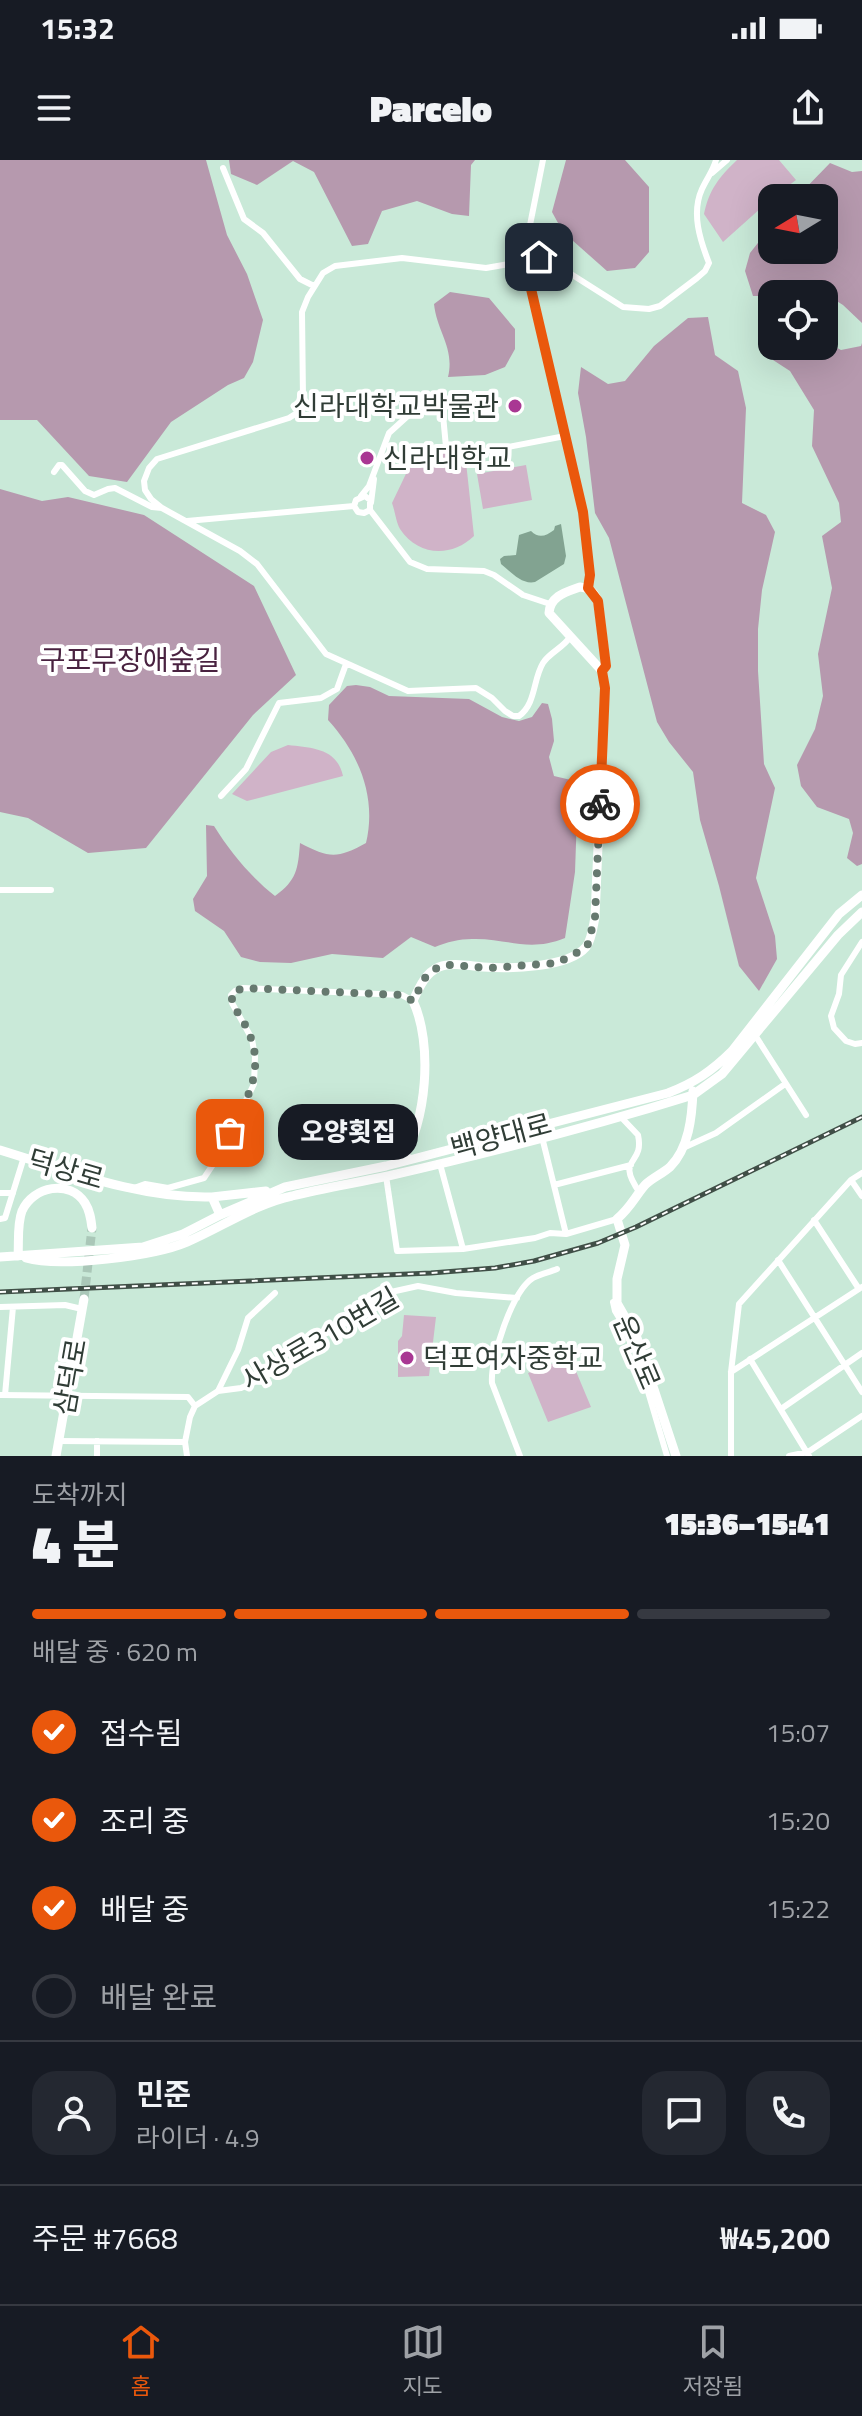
<!DOCTYPE html>
<html lang="ko">
<head>
<meta charset="utf-8">
<style>
  body { margin:0; font-family:"Titillium Web","Noto Sans KR",sans-serif; background:#242831; color:#f1f3f6; height:100vh; display:flex; flex-direction:column; font-size:30px; white-space:nowrap }
  * { box-sizing:border-box; margin:0 }
  p { font-size:26px; color:#9ea1a6 }
  .icon { flex:none; width:44px; height:44px; fill:none; stroke:currentColor; stroke-width:2; stroke-linecap:round; stroke-linejoin:round }
  .map { position:relative; height:1296px; overflow:hidden }
  .panel { display:flex; flex-direction:column; background:#171b24; flex:1 }
  .panel>* { flex:none }
  .needle { width:52px; rotate:260deg }
  .tools { position:absolute; left:758px; top:24px; display:grid; gap:16px }
  .tools a { display:grid; place-items:center; width:80px; height:80px; border-radius:16px; background:#171b24; box-shadow:0 8px 32px #0002; font-size:40px }
  .pin { position:absolute; display:grid; place-items:center; width:68px; height:68px; color:#fff; margin:-34px; border-radius:16px; box-shadow:0 4px 12px #0006 }
  .courier { position:absolute; display:grid; place-items:center; width:80px; height:80px; margin:-40px; border:6px solid #ea580c; border-radius:50%; background:#fff; color:#222; box-shadow:0 2px 10px #0007 }
  .bubble { position:absolute; height:56px; border-radius:24px; background:#171b24; box-shadow:0 8px 32px #0002; font-size:26px; font-weight:800; line-height:56px; text-align:center }
  .overview em { font-style:normal; font-weight:800 }
  .overview div { display:flex; flex-direction:column-reverse }
  .overview { display:flex; align-items:center; justify-content:space-between; height:136px; padding:0 32px }
  h1 { font-size:52px; font-weight:800; line-height:60px }
  .bar { display:grid; grid-template-columns:repeat(4,1fr); gap:12px 8px; align-content:center; height:96px; padding:0 32px }
  .bar i { height:10px; border-radius:6px; background:#363941 }
  .bar .on { background:#ea580c }
  .bar p { grid-column:span 4 }
  .line { display:flex; align-items:center; gap:20px; padding:0 32px; border-top:2px solid #363941 }
  .line div { flex:1 }
  .round { display:grid; place-items:center; flex:none; width:84px; height:84px; border-radius:24px; background:#242831 }
  ol { padding:0 32px; list-style:none }
  li { display:flex; align-items:center; gap:24px; height:88px }
  li p { margin-inline-start:auto }
  li .icon { padding:8px; border-radius:50%; background:#ea580c; color:#fff; stroke-width:4 }
  li:last-child { color:#9ea1a6 }
  li i { width:44px; height:44px; border:4px solid #363941; border-radius:50% }
  .status { display:flex; justify-content:space-between; align-items:center; height:56px; padding:0 40px; background:#171b24; direction:ltr }
  .status svg { height:22px; fill:currentColor }
  header { display:flex; justify-content:space-between; align-items:center; height:104px; padding:0 32px; background:#171b24; font-size:36px; font-weight:800 }
  .tabs { display:flex; justify-content:space-around; align-items:center; height:112px; border-top:2px solid #363941; background:#171b24; font-size:22px; color:#9ea1a6 }
  .tabs a { display:grid; justify-items:center; gap:4px }
  .tabs .on { color:#ea580c }
  .map>svg:first-child { display:block }
  .green { fill:#d0b3c8 }
  .forest { fill:#b699ae }
  .water { fill:#82a391 }
  .lines { fill:none; stroke-linecap:round; stroke-linejoin:round }
  .secondary-tunnel { stroke:#aac7b8; stroke-width:9; stroke-dasharray:9 4.5; stroke-linecap:butt }
  .street { stroke:#fff; stroke-width:6 }
  .secondary { stroke:#fff; stroke-width:9 }
  .rail-casing { stroke:#404f47; stroke-width:5 }
  .rail { stroke:#fff; stroke-width:2; stroke-dasharray:6; stroke-linecap:butt }
  .done { stroke:#66796f; stroke-width:8; stroke-dasharray:0 14.4 }
  .route { stroke:#ea580c; stroke-width:10 }
  .poi-dot { fill:#a93793; stroke:#fff; stroke-width:3 }
  .labels { text-anchor:middle; stroke-width:8; stroke-linejoin:round; paint-order:stroke }
  .poi-label { font-size:28px; fill:#303d36; stroke:#fff; text-anchor:start }
  .park-label { font-size:28px; fill:#492240; stroke:#fff }
  .street-label { font-size:28px; fill:#303d36; stroke:#fff }
</style>
</head>
<body>
<div class="status"><b>15:32</b><svg viewBox="0 0 49 12"><path d="M0 12V9h3v3zM5 12V6h3v6zM10 12V3h3v9zM15 12V0h3v12zM26 1h20v11H26zM47 4h2v5h-2z"/></svg></div>
<header><svg class="icon" aria-label="menu" viewBox="0 0 24 24"><path d="M4 6h16M4 12h16M4 18h16"/></svg>Parcelo<svg class="icon" aria-label="share" viewBox="0 0 24 24"><path d="M12 15V3M7 8l5-5 5 5M5 13v7h14v-7"/></svg></header>
<div class="map">
<svg width="862" height="1296" viewBox="0 0 862 1296">
  <rect width="100%" height="100%" fill="#c9e9d8"/>
  <path class="green" d="M737,0H779L796,20L772,38L723,82L704,54C709,30 719,17 737,0Z
    M443,291L466,302L474,376C451,398 418,396 400,369C396,362 395,351 392,343L415,295Z
    M526,305L532,340L483,349L477,314Z
    M288,585C312,588 337,588 343,616L247,641L232,634L271,592Z
    M404,1155L436,1157L429,1216L398,1217V1181L402,1176Z
    M570,1197L591,1247L548,1262L528,1213Z"/>
  <path class="forest" d="M0,0H206L227,75L247,114L263,160L253,202L244,218L228,225L171,262L127,322L89,316L37,260H0Z
    M229,0H475L471,5L469,56L452,54L417,41L382,51L368,84L352,86L314,12L293,1L257,25L231,14Z
    M566,0H625L649,27V92L635,108L607,111L563,72L552,52Z
    M830,3L852,12L862,11V163L843,145L816,128L772,134V136H753L745,111L750,93L772,65V90H824V38H796Z
    M450,132L489,138L515,169V189L505,207L485,215L448,217C455,188 437,172 434,144Z
    M708,157L715,195L738,211L746,248L742,343L766,355L775,372L762,430L758,469V511L764,604L775,628L756,718L775,776L777,799L759,831L739,806L719,726L700,660L693,612L669,582L657,562L609,378L595,353L586,277L578,233L581,207L608,224L625,221L654,186L688,158Z
    M824,181L841,190L861,186L862,183V704L857,706L847,698L853,673L849,659L817,647L801,626L797,605L815,569L823,536L818,494L832,428L822,376L841,362L839,343L812,286L814,250L790,211L773,200L778,186H824Z
    M0,329L42,341L68,337L144,355L254,426L296,515L253,555L146,688L88,693L28,658L0,652Z
    M356,525L370,527L389,536L469,539L502,557L519,561L532,557L542,543L548,544L552,559L554,581L549,597L554,616L571,620L578,627L575,712L565,778C528,793 508,778 472,779C459,779 447,782 435,787L411,777L383,798L332,794L291,803L260,802L241,797L224,771L195,751L193,739L207,716L206,665L214,666C231,693 250,716 275,736C297,720 298,709 300,683C329,698 337,699 366,683C377,637 359,594 328,560L329,545L347,526Z"/>
  <path class="water" d="M561,364L566,396L564,404L535,422C522,425 511,412 501,404L500,399L504,396L516,395L519,375L531,371C539,379 546,376 554,370L555,366Z"/>
  <g class="lines">
    <path class="secondary-tunnel" d="M84,1139L92,1068"/>
    <path class="street" d="M223,8L244,59L263,73L300,119L314,126
      M712,13L727,0
      M526,85L543,0
      M509 101a15 15 0 1 1 30 0a15 15 0 1 1-30 0Z
      M539,100L552,102L623,147L649,149L660,146L697,118L705,111L709,103C700,80 691,53 702,29C707,18 713,11 716,0
      M509,104L486,108L402,98L335,106L323,113L308,137L302,152L303,239L300,251L289,258L157,299L149,308L144,321L145,330L151,339L162,348L240,391L257,404L326,494L408,531L476,528L492,538L505,551L513,556H519C536,544 533,519 543,503C549,493 563,488 571,476
      M528,116L583,352L590,415L588,428
      M54,312L59,305H62L85,331L94,335L108,329L115,328L152,347L162,348
      M361,336L369,326L389,273L421,244L432,242L439,245L443,255L446,287L452,294L461,296L565,276
      M371,343L374,319
      M370,350L364,353L358,352L354,346L356,340L365,336L370,340V350L410,402L427,409L484,411L494,415L523,435L550,444
      M187,361L354,346
      M221,636L246,609L279,543L321,538L337,529L346,504
      M0,730H51
      M862,782L841,815L839,834L831,856L834,868L846,881L855,884L862,883
      M755,875L806,955
      M620,956L638,975C645,1007 614,996 640,1033
      M542,977L566,1074
      M683,988L716,973L785,924
      M440,1004L463,1089
      M386,1016L397,1091L463,1089L535,1078L550,1073L566,1074L617,1059
      M851,1020L862,1036
      M554,1025L631,1005
      M134,1028L145,1024L168,1028L204,1018L218,997L254,924L255,897L252,879L232,843L231,835L235,831L243,828L402,835L413,841
      M0,1033H13
      M0,1059L5,1058L24,997
      M814,1060L859,1129
      M778,1100L862,1232
      M613,1142L615,1151L633,1181L667,1296
      M0,1147L65,1145L82,1149
      M750,1199L809,1296
      M731,1212L862,1127
      M218,1231L238,1190L248,1158L275,1133
      M0,1235L188,1237L195,1246
      M5,1235L13,1147
      M781,1249L862,1193
      M59,1281L185,1282
      M97,1296V1281
      M187,1296L185,1282L190,1257L195,1246L218,1231L241,1228L263,1218L290,1202L314,1179L341,1166L374,1142L391,1132L418,1126L456,1133L517,1138
      M520,1296L492,1223C490,1199 512,1131 533,1118C540,1114 550,1112 557,1109
      M731,1296V1212L739,1144L851,1020L862,1013
      M789,1296L808,1292L862,1256"/>
    <path class="secondary" d="M580,427C590,428 594,432 598,441L606,506L602,511L549,453C550,436 566,432 580,427Z
      M0,990C69,1011 140,1039 212,1037L220,1055
      M401,1002C427,963 433,883 413,841C419,828 425,813 439,807C452,802 470,806 483,807C510,809 568,808 586,787C592,779 593,767 595,757L603,569L605,528L602,511
      M212,1037L266,1031
      M18,1096C19,1081 17,1064 22,1051C33,1026 70,1019 85,1043C90,1051 91,1059 92,1068
      M0,1097L143,1087L183,1074L220,1055L285,1027L386,1006L668,933C694,923 712,911 732,891L839,754L862,735
      M26,1098C60,1108 154,1096 187,1082C222,1067 255,1044 292,1036C324,1028 356,1023 388,1016C489,993 594,966 693,935L722,914L838,775L862,752
      M56,1296L84,1139
      M676,1296L637,1178L617,1143V1119L625,1085L617,1059C631,1047 634,1038 645,1025C652,1018 662,1014 670,1007C689,988 692,957 693,931"/>
    <g class="rail-casing">
      <path id="rail" d="M0,1132L431,1113L495,1108L534,1101L598,1083L636,1067L862,957"/>
    </g>
    <use href="#rail" class="rail"/>
  </g>
  <g class="lines">
    <path class="done" d="M230,973C248,937 267,907 246,867C241,855 230,846 232,833L243,828L402,835L413,841L425,818L438,807L450,805L489,808L557,803L584,789L588,784L595,757L600,644"/>
    <path class="route" d="M539,97L537,109L528,116L583,352L590,415L588,428L598,441L606,506L602,511L605,528L600,644"/>
  </g>
  <g class="poi-dot">
    <circle cx="515" cy="246" r="8"/>
    <circle cx="367" cy="298" r="8"/>
    <circle cx="407" cy="1198" r="8"/>
  </g>
  <g class="labels">
    <g class="poi-label">
      <text x="499" y="256" text-anchor="end">신라대학교박물관</text>
      <text x="383" y="308">신라대학교</text>
      <text x="423" y="1208">덕포여자중학교</text>
    </g>
    <g class="park-label">
      <text x="130" y="510">구포무장애숲길</text>
    </g>
    <g class="street-label">
      <text transform="translate(501 976) rotate(-15)" y="10">백양대로</text>
      <text transform="translate(66 1009) rotate(16)" y="10">덕상로</text>
      <text transform="translate(320 1179) rotate(-30)" y="10">사상로310번길</text>
      <text transform="translate(637 1192) rotate(67)" y="10">운산로</text>
      <text transform="translate(70 1217) rotate(-80)" y="10">삼덕로</text>
    </g>
  </g>
</svg>
<div class="tools">
<a><svg class="needle" viewBox="-14 -14 28 28"><path d="M0-13l5 13h-10z" fill="#e53935"/><path d="M0 13l5-13h-10z" fill="#9ea1a6"/></svg></a>
<a><svg class="icon" aria-label="locate" viewBox="0 0 24 24"><circle cx="12" cy="12" r="6"/><path d="M12 2v4M12 18v4M2 12h4M18 12h4"/></svg></a>
</div>
<div class="pin" style="left:230px;top:973px;background:#ea580c"><svg class="icon" aria-label="bag" viewBox="0 0 24 24"><path d="M5 8h14l-1 12H6zM9 8a3 3 0 0 1 6 0"/></svg></div>
<div class="pin" style="left:539px;top:97px;background:#1f2937"><svg class="icon" aria-label="home" viewBox="0 0 24 24"><path d="M3 11l9-7 9 7M6 9v11h12V9"/></svg></div>
<div class="courier" style="left:600px;top:644px"><svg class="icon" aria-label="bike" viewBox="0 0 24 24"><circle cx="6" cy="16" r="4"/><circle cx="18" cy="16" r="4"/><path d="M6 16l4-8h5l3 8M10 8l3 8H6M13 5h3"/></svg></div>
<div class="bubble" style="left:278px;top:944px;width:140px">오양횟집</div>
</div>
<section class="panel">
<div class="overview"><div><h1>4 분</h1><p>도착까지</p></div><em>15:36–15:41</em></div>
<div class="bar"><i class="on"></i><i class="on"></i><i class="on"></i><i></i><p>배달 중 · 620 m</p></div>
<ol>
<li><svg class="icon" aria-label="check" viewBox="0 0 24 24"><path d="M5 12l5 5 9-10"/></svg>접수됨<p>15:07</p></li>
<li><svg class="icon" aria-label="check" viewBox="0 0 24 24"><path d="M5 12l5 5 9-10"/></svg>조리 중<p>15:20</p></li>
<li><svg class="icon" aria-label="check" viewBox="0 0 24 24"><path d="M5 12l5 5 9-10"/></svg>배달 중<p>15:22</p></li>
<li><i></i>배달 완료</li>
</ol>
<div class="line" style="height:144px"><a class="round"><svg class="icon" aria-label="person" viewBox="0 0 24 24"><circle cx="12" cy="8" r="4"/><path d="M4 21q1-7 8-7t8 7"/></svg></a><div><b>민준</b><p>라이더 · 4.9</p></div><a class="round"><svg class="icon" aria-label="chat" viewBox="0 0 24 24"><path d="M4 5h16v11H9l-5 4z"/></svg></a><a class="round"><svg class="icon" aria-label="phone" viewBox="0 0 24 24"><path d="M5 4h4l2 5-3 2q2 4 5 5l2-3 5 2v4C11 20 4 13 5 4z"/></svg></a></div>
<div class="line" style="height:104px"><div>주문 #7668</div><b>₩45,200</b></div>
</section>
<nav class="tabs">
<a class="on"><svg class="icon" aria-label="home" viewBox="0 0 24 24"><path d="M3 11l9-7 9 7M6 9v11h12V9"/></svg>홈</a>
<a><svg class="icon" aria-label="map" viewBox="0 0 24 24"><path d="M3 6l6-2 6 2 6-2v14l-6 2-6-2-6 2zM9 4v14M15 6v14"/></svg>지도</a>
<a><svg class="icon" aria-label="saved" viewBox="0 0 24 24"><path d="M7 4h10v16l-5-4-5 4z"/></svg>저장됨</a>
</nav>
</body>
</html>
